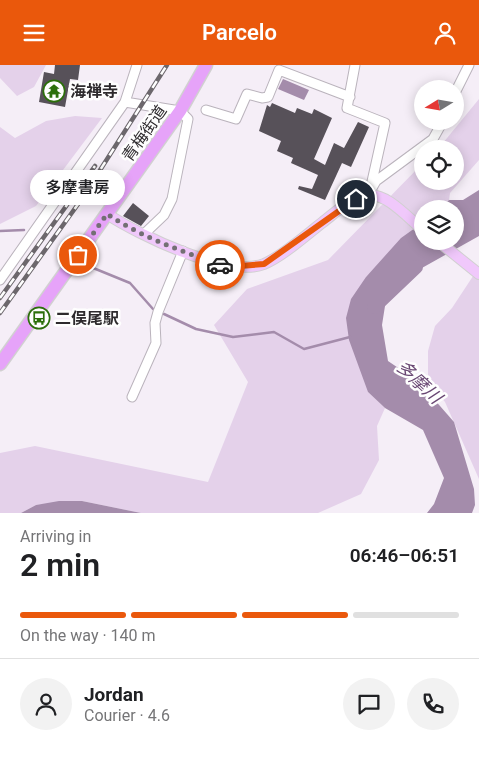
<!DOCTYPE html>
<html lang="en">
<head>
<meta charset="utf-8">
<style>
  body { margin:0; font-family:Roboto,"Noto Sans JP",sans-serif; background:#f2f2f2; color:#202124; height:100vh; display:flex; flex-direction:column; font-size:19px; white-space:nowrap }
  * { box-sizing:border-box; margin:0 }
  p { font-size:16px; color:#757577 }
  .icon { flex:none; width:28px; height:28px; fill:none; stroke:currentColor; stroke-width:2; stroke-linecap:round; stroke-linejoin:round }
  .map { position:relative; height:448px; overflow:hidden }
  .drawer { display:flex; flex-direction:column; background:#fff; flex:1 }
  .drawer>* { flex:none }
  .needle { width:32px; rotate:259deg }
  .buttons { position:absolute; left:414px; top:15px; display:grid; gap:10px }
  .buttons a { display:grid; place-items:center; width:50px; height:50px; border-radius:50%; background:#fff; box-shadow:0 2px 12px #0003; font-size:25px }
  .pin { position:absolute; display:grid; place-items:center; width:42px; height:42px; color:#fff; margin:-21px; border:2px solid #fff; border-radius:50%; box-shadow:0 1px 5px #0007 }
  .courier { position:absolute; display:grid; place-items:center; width:50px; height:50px; margin:-25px; border:4px solid #ea580c; border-radius:50%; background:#fff; color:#222; box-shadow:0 1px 6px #0007 }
  .bubble { position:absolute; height:35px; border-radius:18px; background:#fff; box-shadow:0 2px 12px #0003; font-size:16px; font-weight:600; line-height:35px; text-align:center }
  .head em { font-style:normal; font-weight:600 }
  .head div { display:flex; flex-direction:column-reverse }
  .head { display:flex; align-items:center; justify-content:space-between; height:85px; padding:0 20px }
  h1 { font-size:32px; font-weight:600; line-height:38px }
  .bar { display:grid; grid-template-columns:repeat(4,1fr); gap:8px 5px; align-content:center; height:60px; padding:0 20px }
  .bar i { height:6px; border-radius:4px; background:#e0e0e0 }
  .bar .active { background:#ea580c }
  .bar p { grid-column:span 4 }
  .line { display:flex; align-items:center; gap:12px; padding:0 20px; border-top:1px solid #e0e0e0 }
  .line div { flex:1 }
  .round { display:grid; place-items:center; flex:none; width:52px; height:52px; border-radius:26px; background:#f2f2f2 }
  header { display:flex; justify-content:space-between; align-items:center; height:65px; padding:0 20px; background:#ea580c; color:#fff; font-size:22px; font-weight:600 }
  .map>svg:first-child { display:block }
  .green { fill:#e4d1ea }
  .water { fill:#a48cab }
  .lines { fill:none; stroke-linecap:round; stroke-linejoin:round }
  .stream { stroke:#a48cab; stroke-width:2.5 }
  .river { stroke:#a48cab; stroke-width:14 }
  .building { fill:#575159 }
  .minor-casing { stroke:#bab3bc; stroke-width:11 }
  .major-casing { stroke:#d1d0d1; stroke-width:12 }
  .highway-casing { stroke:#d1d0d1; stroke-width:15 }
  .minor { stroke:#fff; stroke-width:9 }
  .major { stroke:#f0c8fb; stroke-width:10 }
  .highway { stroke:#e6a3f9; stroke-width:12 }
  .rail-casing { stroke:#6c676c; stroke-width:4.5 }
  .rail { stroke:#fefefe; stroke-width:2.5; stroke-dasharray:8; stroke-linecap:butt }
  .done { stroke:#736f74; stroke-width:5; stroke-dasharray:0 9 }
  .route { stroke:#ea580c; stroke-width:6 }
  .labels { text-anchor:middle; stroke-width:5; stroke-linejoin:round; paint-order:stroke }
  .poi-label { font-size:16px; font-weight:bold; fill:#2d2a2d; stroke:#fefefe; text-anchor:start }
  .street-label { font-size:16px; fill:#2d2a2d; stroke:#fefefe }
  .water-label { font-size:18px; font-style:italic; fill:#694773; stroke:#fefefe }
</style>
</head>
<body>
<header><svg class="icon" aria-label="menu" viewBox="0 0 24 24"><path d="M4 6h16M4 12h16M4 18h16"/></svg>Parcelo<svg class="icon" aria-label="person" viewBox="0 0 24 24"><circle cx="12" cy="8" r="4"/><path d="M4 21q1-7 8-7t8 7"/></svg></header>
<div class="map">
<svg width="479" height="448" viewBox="0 0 479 448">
  <rect width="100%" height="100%" fill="#f5eef7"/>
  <path class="green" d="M0,0H46L34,22L17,31L0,13Z
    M479,34V95L450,128L449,135L440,144H422V158L366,212L368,327L385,343L377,361L379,395L361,429L318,448H141L82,436L36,440L21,448H0V388L35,381L208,417L248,317L214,260L247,224L328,195L422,99V116H455V84H438Z
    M75,51L102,53L36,141L0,159V62L15,73L46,56Z
    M479,202V414L445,337L428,316V286L435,261L452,243Z"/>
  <path class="water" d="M283,14L309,25L304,35L278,24Z
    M479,125V171L388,222L382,260L388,296L419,317L454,357L474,424L475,440L472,448H427L434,439L444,413L423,365L385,343L368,327L349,275L346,253L351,234L366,212L401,173L422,158V176H455V144H440L449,135H463Z
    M59,436H82L141,448H21L36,440Z"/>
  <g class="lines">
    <path class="stream" d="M0,166L24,165
      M81,198L130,218L153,244
      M164,249L196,264L233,272L274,267L304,284L350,272"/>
    <path class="river" d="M374,242L416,202"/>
  </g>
  <path class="building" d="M55,0H80L78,15L70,14L65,42L39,37L44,7L54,9Z
    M272,38L295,48L297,43L312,49L314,44L332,53L314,94L325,100L334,78L344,83L358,57L369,62L351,102L342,98L325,135L298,124L299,121L312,124L318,110L291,98L293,93L277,86L281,76L259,66L267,40L270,42Z
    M133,138L149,151L141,161L123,151Z"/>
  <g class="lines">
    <g class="minor-casing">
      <path id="minor" d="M355,0L347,43L385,58L369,130
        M455,28L469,0
        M125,37L180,46L188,54L172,134L164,150L144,169
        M206,45L236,54L247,29L262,33L268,32L279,5L350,32
        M372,123L376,116L433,74L443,56
        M0,215L125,37L137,0
        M132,332L156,278L155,258L158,247L183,186"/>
    </g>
    <g class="major-casing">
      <path id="major" d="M107,149C139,170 227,213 264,199C283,191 306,170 323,157C335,148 353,130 369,130C388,129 408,153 422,164
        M438,176L479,209"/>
    </g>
    <g class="highway-casing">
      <path id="highway" d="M0,299L180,46L206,0"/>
    </g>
    <use href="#minor" class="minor"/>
    <use href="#major" class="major"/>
    <use href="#highway" class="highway"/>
    <g class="rail-casing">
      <path id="rail" d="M0,233L95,101
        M0,248L81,135L167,0"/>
    </g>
    <use href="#rail" class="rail"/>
  </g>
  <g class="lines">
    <path class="done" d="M78,190L107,149C141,172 182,186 220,200"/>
    <path class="route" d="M220,200L227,202L264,199L356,134"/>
  </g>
  <defs>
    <g id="temple-ring" transform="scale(1.125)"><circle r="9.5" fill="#fefefe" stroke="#2c6f0b" stroke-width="1.5"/><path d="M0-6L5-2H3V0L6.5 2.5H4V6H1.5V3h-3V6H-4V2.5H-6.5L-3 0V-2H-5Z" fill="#2c6f0b"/></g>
    <g id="bus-ring" transform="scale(1.125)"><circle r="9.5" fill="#fefefe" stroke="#2c6f0b" stroke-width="1.5"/><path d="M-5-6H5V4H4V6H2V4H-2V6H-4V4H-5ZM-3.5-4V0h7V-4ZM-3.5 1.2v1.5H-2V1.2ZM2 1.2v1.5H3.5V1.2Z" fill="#2c6f0b"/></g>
  </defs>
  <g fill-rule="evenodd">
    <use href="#temple-ring" x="54" y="26"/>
    <use href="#bus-ring" x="39" y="253"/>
  </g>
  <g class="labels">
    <g class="poi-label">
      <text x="70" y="32">海禅寺</text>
      <text x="55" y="259">二俣尾駅</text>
    </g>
    <g class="street-label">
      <text transform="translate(144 68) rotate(-55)" y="6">青梅街道</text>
    </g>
    <g class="water-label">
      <text transform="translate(419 317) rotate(43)" y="6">多摩川</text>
    </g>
  </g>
</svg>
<div class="buttons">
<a><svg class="needle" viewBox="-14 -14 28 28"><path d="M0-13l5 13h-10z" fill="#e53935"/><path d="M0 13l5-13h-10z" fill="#757577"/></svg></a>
<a><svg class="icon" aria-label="locate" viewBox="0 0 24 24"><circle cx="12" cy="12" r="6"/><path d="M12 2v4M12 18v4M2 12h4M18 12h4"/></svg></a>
<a><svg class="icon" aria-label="layers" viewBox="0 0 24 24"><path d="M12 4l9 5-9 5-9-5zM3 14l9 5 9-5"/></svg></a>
</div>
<div class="pin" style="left:78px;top:190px;background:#ea580c"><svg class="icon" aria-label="bag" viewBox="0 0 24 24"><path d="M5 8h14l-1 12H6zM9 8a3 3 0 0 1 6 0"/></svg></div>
<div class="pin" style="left:356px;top:134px;background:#1f2937"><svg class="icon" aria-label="home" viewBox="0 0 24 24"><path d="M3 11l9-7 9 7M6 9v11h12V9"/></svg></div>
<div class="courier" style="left:220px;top:200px"><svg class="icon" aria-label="car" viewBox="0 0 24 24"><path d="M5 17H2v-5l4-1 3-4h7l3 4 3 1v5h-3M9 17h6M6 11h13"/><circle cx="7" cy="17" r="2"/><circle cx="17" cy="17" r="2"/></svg></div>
<div class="bubble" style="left:30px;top:105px;width:95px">多摩書房</div>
</div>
<section class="drawer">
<div class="head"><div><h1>2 min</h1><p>Arriving in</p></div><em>06:46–06:51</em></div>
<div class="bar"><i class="active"></i><i class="active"></i><i class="active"></i><i></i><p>On the way · 140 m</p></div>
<div class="line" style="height:90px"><a class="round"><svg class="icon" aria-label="person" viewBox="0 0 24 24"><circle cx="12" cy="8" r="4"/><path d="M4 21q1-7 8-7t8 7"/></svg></a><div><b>Jordan</b><p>Courier · 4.6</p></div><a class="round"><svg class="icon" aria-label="chat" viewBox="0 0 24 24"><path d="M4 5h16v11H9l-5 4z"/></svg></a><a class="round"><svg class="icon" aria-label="phone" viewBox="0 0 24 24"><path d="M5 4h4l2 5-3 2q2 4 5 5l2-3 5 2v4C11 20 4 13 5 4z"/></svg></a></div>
</section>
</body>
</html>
